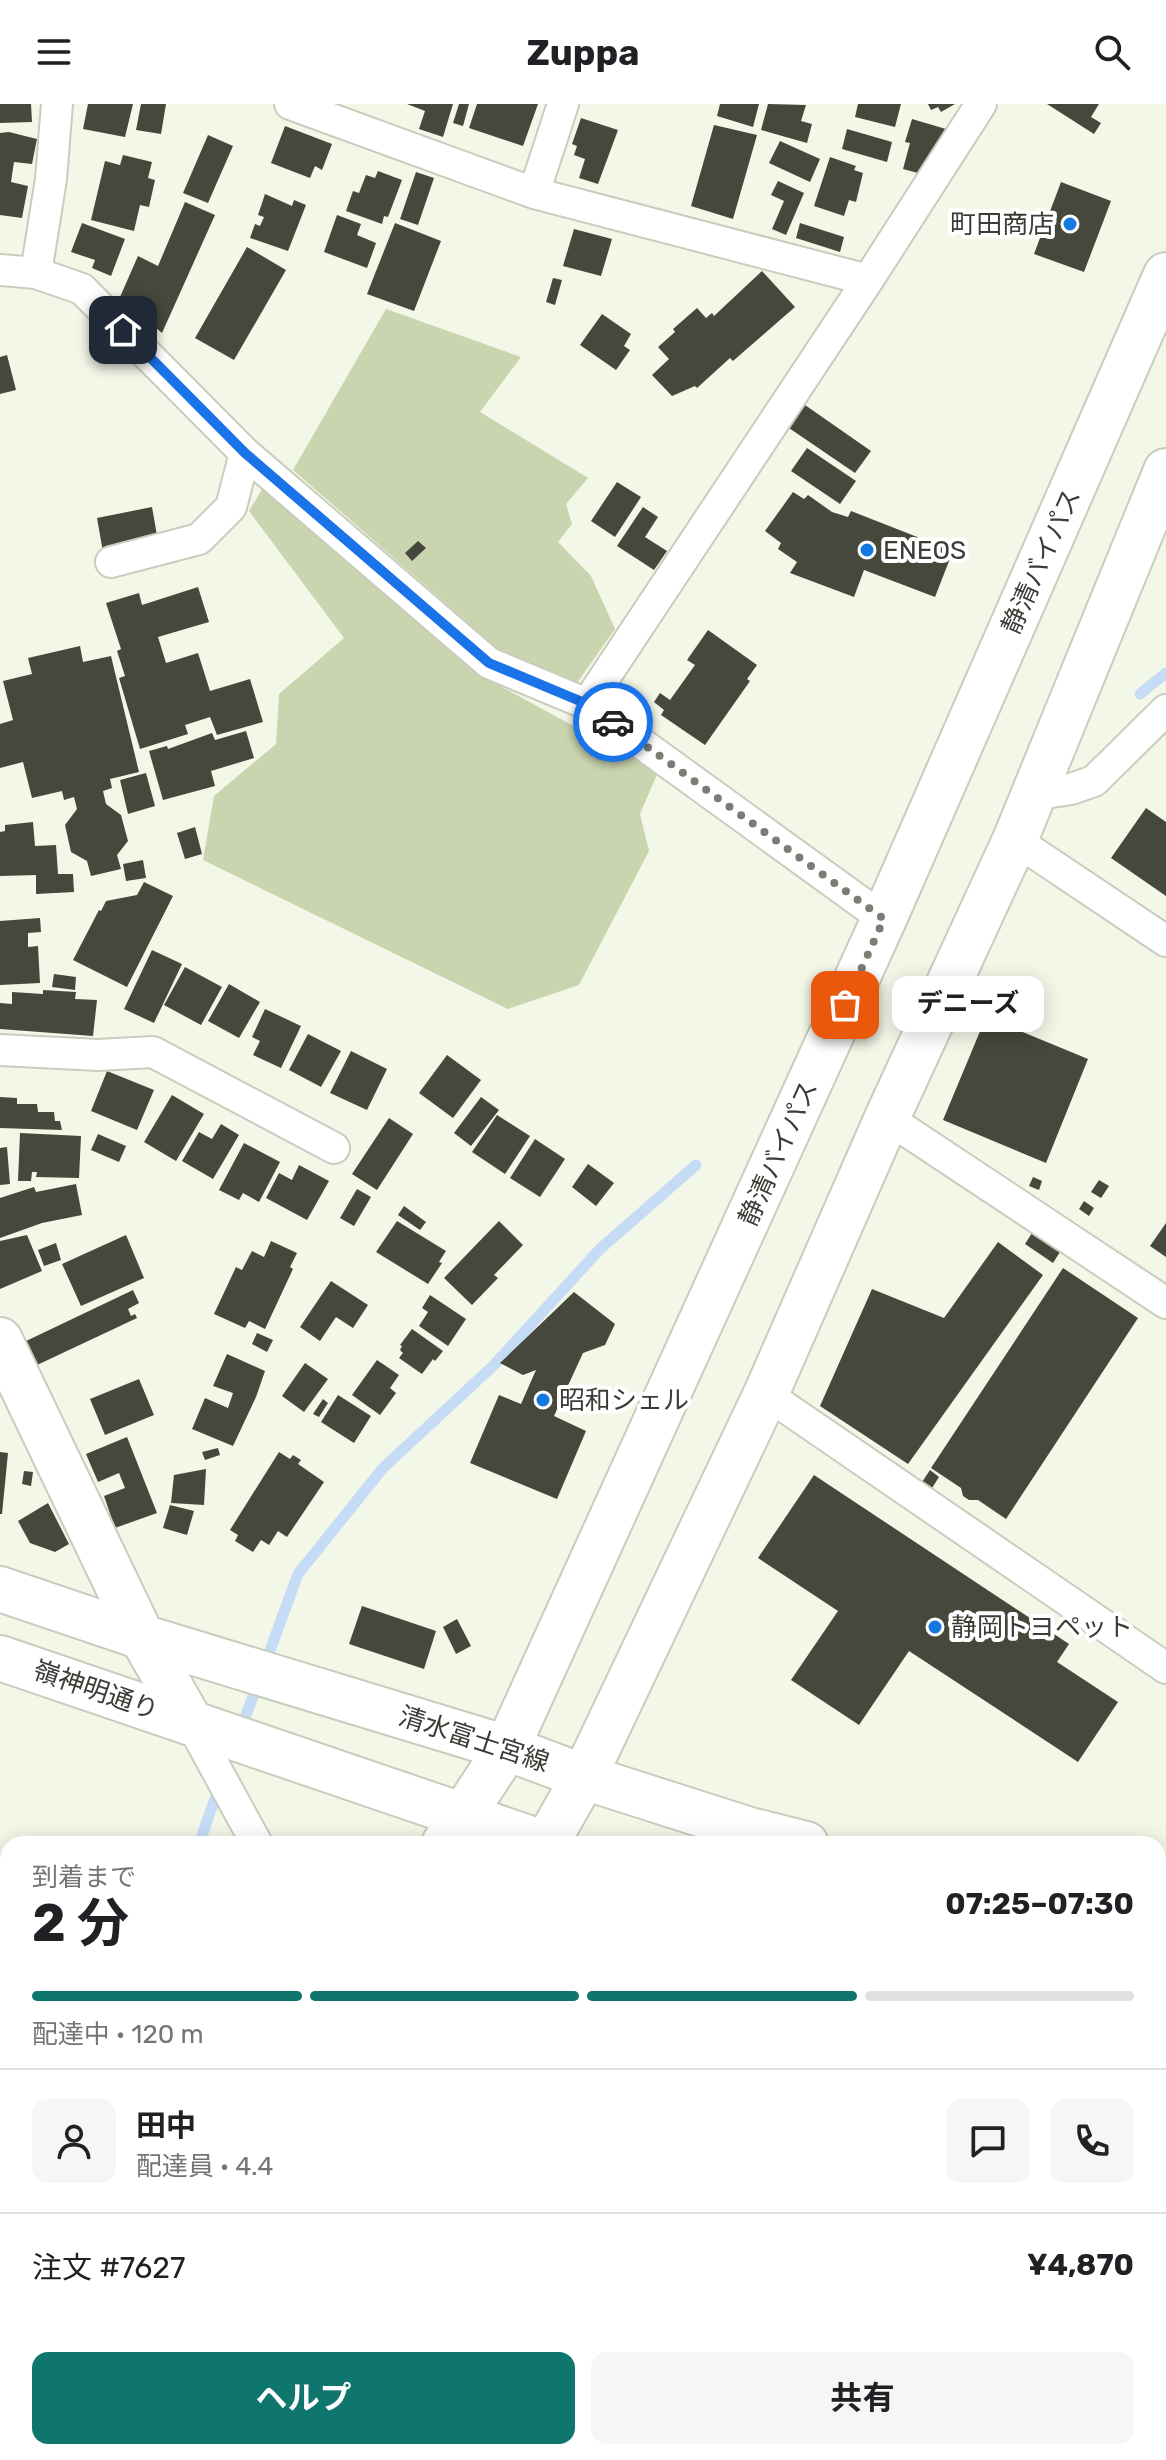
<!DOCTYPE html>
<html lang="ja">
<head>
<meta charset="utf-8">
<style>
  body { margin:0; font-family:Rubik,"Noto Sans JP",sans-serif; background:#f6f6f6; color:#202124; height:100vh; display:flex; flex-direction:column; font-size:30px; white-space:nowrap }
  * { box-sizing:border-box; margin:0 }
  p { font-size:26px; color:#757577 }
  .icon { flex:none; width:44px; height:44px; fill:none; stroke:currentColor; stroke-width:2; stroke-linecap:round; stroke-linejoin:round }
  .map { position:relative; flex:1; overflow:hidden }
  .drawer { position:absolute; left:0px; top:1732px; width:1166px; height:624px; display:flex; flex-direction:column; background:#fff; border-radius:24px 24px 0 0; box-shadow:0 4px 20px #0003 }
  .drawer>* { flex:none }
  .pin { position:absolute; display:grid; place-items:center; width:68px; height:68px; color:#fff; margin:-34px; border-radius:16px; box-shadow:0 4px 12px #0006 }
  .courier { position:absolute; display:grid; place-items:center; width:80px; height:80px; margin:-40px; border:6px solid #1a73e8; border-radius:50%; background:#fff; color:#222; box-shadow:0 2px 10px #0007 }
  .bubble { position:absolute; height:56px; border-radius:16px; background:#fff; box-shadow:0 4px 20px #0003; font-size:26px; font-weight:700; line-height:56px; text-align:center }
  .summary em { font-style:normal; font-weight:700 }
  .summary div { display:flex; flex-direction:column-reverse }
  .summary { display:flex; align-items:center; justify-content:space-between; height:136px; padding:0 32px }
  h1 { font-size:52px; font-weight:700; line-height:60px }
  .bar { display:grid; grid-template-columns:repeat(4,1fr); gap:12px 8px; align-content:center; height:96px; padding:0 32px }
  .bar i { height:10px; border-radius:6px; background:#e0e0e0 }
  .bar .active { background:#0f766e }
  .bar p { grid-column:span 4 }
  .line { display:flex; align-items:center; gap:20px; padding:0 32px; border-top:2px solid #e0e0e0 }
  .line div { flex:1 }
  .round { display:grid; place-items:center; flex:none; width:84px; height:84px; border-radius:16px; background:#f6f6f6 }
  .action { display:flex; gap:16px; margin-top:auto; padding:16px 32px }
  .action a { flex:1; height:92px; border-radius:16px; background:#0f766e; color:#fff; font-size:32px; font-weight:700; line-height:92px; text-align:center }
  .action a+a { background:#f6f6f6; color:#202124 }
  header { display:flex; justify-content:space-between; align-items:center; height:104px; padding:0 32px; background:#fff; font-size:36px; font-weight:700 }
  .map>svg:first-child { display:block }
  .green { fill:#cad4af }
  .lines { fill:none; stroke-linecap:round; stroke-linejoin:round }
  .stream { stroke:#c6dbf6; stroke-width:11 }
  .building { fill:#45483b }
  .street-casing { stroke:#c8cdbd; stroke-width:34 }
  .secondary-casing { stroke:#c8cdbd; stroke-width:48 }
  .primary-casing { stroke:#c8cdbd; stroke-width:48 }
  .highway-casing { stroke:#c8cdbd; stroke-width:48 }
  .street { stroke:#fff; stroke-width:30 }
  .secondary { stroke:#fff; stroke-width:44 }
  .primary { stroke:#fff; stroke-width:44 }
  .highway { stroke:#fff; stroke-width:44 }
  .done { stroke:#7b7d74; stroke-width:8; stroke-dasharray:0 14.4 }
  .route { stroke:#1a73e8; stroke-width:10 }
  .poi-dot { fill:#1478e0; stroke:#fff; stroke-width:3 }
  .labels { text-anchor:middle; stroke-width:8; stroke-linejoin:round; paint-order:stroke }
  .poi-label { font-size:26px; fill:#3b3c36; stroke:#fff; text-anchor:start }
  .street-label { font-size:26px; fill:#3b3c36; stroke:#fff }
</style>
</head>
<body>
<header><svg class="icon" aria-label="menu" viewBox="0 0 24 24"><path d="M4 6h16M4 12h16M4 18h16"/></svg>Zuppa<svg class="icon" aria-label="search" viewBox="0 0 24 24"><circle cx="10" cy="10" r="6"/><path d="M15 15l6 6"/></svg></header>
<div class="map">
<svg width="1166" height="2356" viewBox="0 0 1166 2356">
  <rect width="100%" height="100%" fill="#f3f7e7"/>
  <path class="green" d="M386,205L521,253L480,308L588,374L566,400L572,420L558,438L591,472L615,525L577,579L565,581L505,551L293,366Z
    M264,382L471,566L658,668L640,710L649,747L579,881L508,905L203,756L214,692L276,640L279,590L344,534L249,407Z"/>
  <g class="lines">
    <path class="stream" d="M1140,590L1166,569
      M264,1563L298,1470L383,1364L494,1261L600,1145L696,1061
      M240,1627L258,1579
      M199,1740L220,1680
      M0,2256L8,2250"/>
  </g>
  <path class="building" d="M0,0H31L32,18L0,19Z
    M88,0H133L125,33L83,25Z
    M141,0H166L161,30L136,26Z
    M407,0H453L443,33L419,25L425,7Z
    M459,0H469L463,22L453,19Z
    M477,0H538L523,42L469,24Z
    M720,0H759L753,23L717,12Z
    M768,0L806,1L801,17L812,20L807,39L761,26Z
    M858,0H901L895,23L855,13Z
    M928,0H955L941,8L938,3L931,6Z
    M1047,0H1099L1091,13L1101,19L1094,30Z
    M581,14L618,26L598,80L579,74L585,55L574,51L577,42L572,40Z
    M912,15L946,25L929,72L903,65L910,39L905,38Z
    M714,21L757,31L733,115L691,102Z
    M285,22L332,40L322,66L315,62L310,74L271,59Z
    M847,25L892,38L887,58L842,45Z
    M9,28L37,35L32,60L14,58L11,78L28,82L22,114L0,111V29Z
    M208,31L233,42L208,99L183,89Z
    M780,37L820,55L810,78L769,59Z
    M123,51L152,58L148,74L155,76L149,103L140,101L134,127L91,116L105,57L120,61Z
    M830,53L856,62L854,66L863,69L856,98L849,96L844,112L814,102Z
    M378,67L402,76L388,113L384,112L382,120L346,107L353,87L359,89L366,71L375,74Z
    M416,68L434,74L418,121L400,115Z
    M778,77L804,89L786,131L772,125L784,97L771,91Z
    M1061,78L1111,97L1084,168L1034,150Z
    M265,90L292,102L294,96L306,101L288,147L250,134L255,120L260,122L264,113L258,111Z
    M185,98L215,111L162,229L120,193L138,152L158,162Z
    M337,111L361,120L357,131L376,139L367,164L324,148Z
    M82,119L125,135L111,172L92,164L95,156L71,148Z
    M395,119L441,137L414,207L367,190Z
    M800,119L844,133L840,148L796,134Z
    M574,125L612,135L601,172L563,162Z
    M247,143L286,166L234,256L195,234Z
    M762,167L795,203L733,257L730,254L697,284L695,282L672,292L652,271L669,255L658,243L675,228L673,225L697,204L706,214L712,209L714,212Z
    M553,174L562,176L555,201L546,198Z
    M602,210L631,230L624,242L630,246L616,266L580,241Z
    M7,251L16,286L0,290V253Z
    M805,301L871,347L855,369L789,324Z
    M807,344L856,377L840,400L791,367Z
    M617,378L641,393L615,433L591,417Z
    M793,388L804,395L808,391L832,408L848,413L851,407L953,447L935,493L864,466L854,493L790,469L797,458L778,445L781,439L765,427Z
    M152,403L158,437L103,448L97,414Z
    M643,403L658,413L645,433L667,447L654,466L617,442Z
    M418,437L426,444L412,457L405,449Z
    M198,483L209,518L158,533L166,559L198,549L210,587L250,575L263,618L217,631L210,613L185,621L188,630L140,645L119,574L125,572L117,547L121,545L106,499L139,489L142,501Z
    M708,526L757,561L747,575L750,577L705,641L661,611L664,606L654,598L660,589L670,596L695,561L687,556Z
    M80,542L83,558L111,552L139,668L110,675L112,684L103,687L106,700L121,711L128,737L117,751L121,765L91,772L87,757L71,748L65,721L77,705L74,693L64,696L62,687L32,694L23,658L0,664V620L13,616L3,577L32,570L28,554Z
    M246,627L254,654L211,667L215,682L163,696L149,647L167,642L168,645L212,629L215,636Z
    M146,669L155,702L128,710L120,676Z
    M1146,704L1166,718V792L1111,754Z
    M33,718L35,742L56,741L58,770H73L74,788L36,790V771L0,772V728L5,727V721Z
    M195,723L202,750L185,755L177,729Z
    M143,756L146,774L126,777L123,760Z
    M144,778L173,792L127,883L73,856L99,806L101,807L106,797L137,791Z
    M40,814L41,828L28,829V843L38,842L40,879L0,881V817Z
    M152,846L182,860L154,919L124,905Z
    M185,863L222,883L201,921L164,901Z
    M54,870L76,873L75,886L52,883Z
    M229,880L260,898L239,934L208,917Z
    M43,886L76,888L75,895L97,896L93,932L0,925V899L12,900V888L43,890Z
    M265,905L301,922L281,964L253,951L260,937L252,933Z
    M986,913L1088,955L1046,1059L943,1016Z
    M308,930L341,947L321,983L289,966Z
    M351,947L387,965L367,1006L330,989Z
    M447,951L481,976L453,1014L419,989Z
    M107,967L154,986L137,1026L91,1007Z
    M172,991L204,1010L176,1057L144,1038Z
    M0,993L17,994V1000H37L38,1008H54L55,1017H60L62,1026L0,1024Z
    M481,993L499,1006L471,1042L454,1029Z
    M497,1011L530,1032L505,1070L472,1048Z
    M389,1014L413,1030L377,1086L352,1070Z
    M221,1020L239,1031L213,1075L182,1057L199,1028L212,1035Z
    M20,1029L81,1032L79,1074L36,1073L37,1068H32L31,1077H18Z
    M98,1030L126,1042L119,1058L91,1046Z
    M535,1035L565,1055L540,1093L510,1074Z
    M244,1039L280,1058L259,1098L243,1089L239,1096L219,1086Z
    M7,1043L10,1080L0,1081V1044Z
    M588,1060L614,1079L596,1102L572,1083Z
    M299,1061L329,1077L307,1116L266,1094L279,1069L292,1076Z
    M1033,1073L1042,1077L1039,1086L1029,1082Z
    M1099,1076L1109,1082L1101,1094L1091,1088Z
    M76,1080L82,1111L42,1119L0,1134V1094L34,1083L36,1088Z
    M357,1085L371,1093L354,1122L340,1114Z
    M1084,1097L1094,1104L1089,1112L1079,1105Z
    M404,1102L426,1118L420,1126L398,1111Z
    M397,1117L446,1147L439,1158L442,1159L428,1180L376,1148Z
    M499,1117L523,1141L494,1171L498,1174L472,1201L444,1174Z
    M1166,1119V1153L1150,1142Z
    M1032,1129L1060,1148L1053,1159L1025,1140Z
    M27,1131L42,1167L0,1185V1137Z
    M126,1131L144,1174L81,1202L62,1160Z
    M271,1137L297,1149L290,1163L293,1165L265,1225L249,1217L245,1224L214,1210L236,1163L242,1166L252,1147L264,1153Z
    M998,1138L1043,1171L908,1360L820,1302L872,1185L944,1214Z
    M56,1139L61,1156L44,1162L38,1146Z
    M1063,1164L1138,1214L1006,1415L978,1396H969L963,1392L961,1384L931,1364Z
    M331,1177L368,1201L353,1224L336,1213L320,1237L300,1223Z
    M133,1186L139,1199L128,1205L131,1212L135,1210L137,1214L35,1262L24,1238Z
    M574,1188L615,1220L605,1241L583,1249L554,1312L586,1327L557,1395L470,1359L499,1291L521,1300L536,1266L523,1271L500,1259Z
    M430,1191L466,1215L448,1242L419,1222L428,1208L422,1204Z
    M412,1225L443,1247L435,1257L433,1255L422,1270L399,1254L403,1249L400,1246L402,1242L400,1241Z
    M257,1229L273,1236L267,1248L252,1240Z
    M227,1250L265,1267L256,1293L233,1342L192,1325L205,1294L228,1304L233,1289L213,1282Z
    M377,1256L399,1271L390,1284L396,1289L380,1311L352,1291Z
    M305,1259L328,1275L304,1308L282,1292Z
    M139,1275L154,1311L105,1331L90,1295Z
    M338,1291L371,1312L354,1339L321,1318Z
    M323,1295L328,1299L319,1313L313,1310Z
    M127,1333L157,1409L115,1424L104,1392L125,1384L119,1369L98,1378L86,1350Z
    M218,1344L220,1351L205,1356L202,1348Z
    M0,1348L8,1349L2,1410H0Z
    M279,1348L290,1355L293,1351L301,1356L298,1360L324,1378L287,1433L278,1427L269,1441L261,1436L253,1448L235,1437L238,1431L230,1426Z
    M206,1365L204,1401L171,1399L174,1371Z
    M930,1366L939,1373L932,1384L922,1378Z
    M24,1367L33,1368L31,1382L22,1380Z
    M814,1371L1069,1540L1057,1558L1118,1598L1078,1658L909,1547L859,1621L791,1576L838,1507L758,1454Z
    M48,1399L69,1440L55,1448L30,1439L18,1417Z
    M170,1401L194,1407L187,1431L163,1424Z
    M362,1502L436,1527L424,1565L349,1540Z
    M457,1515L471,1542L456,1550L443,1523Z
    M1158,2211L1166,2216V2254L1158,2266Z
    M163,2348H200L192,2356H155Z
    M610,2348H661L673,2356H615Z
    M806,2348H866L860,2356H812L805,2351Z
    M995,2348H1035L1030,2356H990Z"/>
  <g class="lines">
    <g class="street-casing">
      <path id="street" d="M290,0L534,89L868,176
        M534,89L563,0
        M0,166L36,169L82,185L245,349L489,559L587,600L884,815
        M36,169L51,75L57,0
        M111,458L199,435L231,403L245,349
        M587,600L868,176L981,0
        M1033,691L1071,685L1094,677L1166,606
        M1015,736L1166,837
        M0,946L98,951L153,948L334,1044
        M887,1014L1166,1199
        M766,1290L1166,1564
        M191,1619L257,1740
        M1158,1927L1166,1933
        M1158,2303L1166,2291
        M689,2348L701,2356
        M1123,2356L1128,2348"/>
    </g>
    <g class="secondary-casing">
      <path id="secondary" d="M0,1485L142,1533
        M0,1554L191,1619"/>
    </g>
    <g class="primary-casing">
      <path id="primary" d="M0,1236L142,1533L191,1619L546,1740
        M142,1533L507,1644L584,1673L750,1726L806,1740
        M1158,1788L1166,1789
        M1158,1849L1166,1848
        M573,2348L578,2356"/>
    </g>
    <g class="highway-casing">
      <path id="highway" d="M444,1740L507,1644L884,815L1166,171
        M546,1740L584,1673L766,1290L887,1014L1015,736L1166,367
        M0,2296L8,2287
        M68,2356L75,2348"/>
    </g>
    <use href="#street" class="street"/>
    <use href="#secondary" class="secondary"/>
    <use href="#primary" class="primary"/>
    <use href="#highway" class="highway"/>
  </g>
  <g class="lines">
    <path class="done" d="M613,618L884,815L845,901"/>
    <path class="route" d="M123,226L245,349L489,559L587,600L613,618"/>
  </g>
  <g class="poi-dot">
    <circle cx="1070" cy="120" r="8"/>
    <circle cx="867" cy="446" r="8"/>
    <circle cx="543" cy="1296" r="8"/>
    <circle cx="935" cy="1523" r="8"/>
  </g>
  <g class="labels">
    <g class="poi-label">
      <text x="1054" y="129" text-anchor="end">町田商店</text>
      <text x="883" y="455">ENEOS</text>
      <text x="559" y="1305">昭和シェル</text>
      <text x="951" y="1532">静岡トヨペット</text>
    </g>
    <g class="street-label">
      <text transform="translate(1041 457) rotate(-66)" y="9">静清バイパス</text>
      <text transform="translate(778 1049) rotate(-66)" y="9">静清バイパス</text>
      <text transform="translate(96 1586) rotate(19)" y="9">嶺神明通り</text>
      <text transform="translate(474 1635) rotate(18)" y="9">清水富士宮線</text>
    </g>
  </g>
</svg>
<div class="pin" style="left:845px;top:901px;background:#ea580c"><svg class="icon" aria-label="bag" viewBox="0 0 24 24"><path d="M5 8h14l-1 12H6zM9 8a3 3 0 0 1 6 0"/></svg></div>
<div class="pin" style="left:123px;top:226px;background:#1f2937"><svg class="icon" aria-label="home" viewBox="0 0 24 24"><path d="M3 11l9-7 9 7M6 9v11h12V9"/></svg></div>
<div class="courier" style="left:613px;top:618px"><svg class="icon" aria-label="car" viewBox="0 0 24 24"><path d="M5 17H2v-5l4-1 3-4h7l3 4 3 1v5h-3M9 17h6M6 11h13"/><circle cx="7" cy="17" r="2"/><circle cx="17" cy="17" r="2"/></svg></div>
<div class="bubble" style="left:892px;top:872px;width:152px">デニーズ</div>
<section class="drawer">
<div class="summary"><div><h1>2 分</h1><p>到着まで</p></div><em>07:25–07:30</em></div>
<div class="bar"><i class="active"></i><i class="active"></i><i class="active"></i><i></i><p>配達中 · 120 m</p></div>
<div class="line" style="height:144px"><a class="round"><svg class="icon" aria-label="person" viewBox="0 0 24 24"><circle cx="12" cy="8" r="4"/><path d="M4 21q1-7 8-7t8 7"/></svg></a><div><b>田中</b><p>配達員 · 4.4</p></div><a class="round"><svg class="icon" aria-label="chat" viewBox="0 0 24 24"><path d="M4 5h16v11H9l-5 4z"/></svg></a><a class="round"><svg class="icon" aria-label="phone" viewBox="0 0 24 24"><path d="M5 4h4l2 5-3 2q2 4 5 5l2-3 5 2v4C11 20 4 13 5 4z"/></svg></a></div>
<div class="line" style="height:104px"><div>注文 #7627</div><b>¥4,870</b></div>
<div class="action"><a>ヘルプ</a><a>共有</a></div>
</section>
</div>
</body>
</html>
